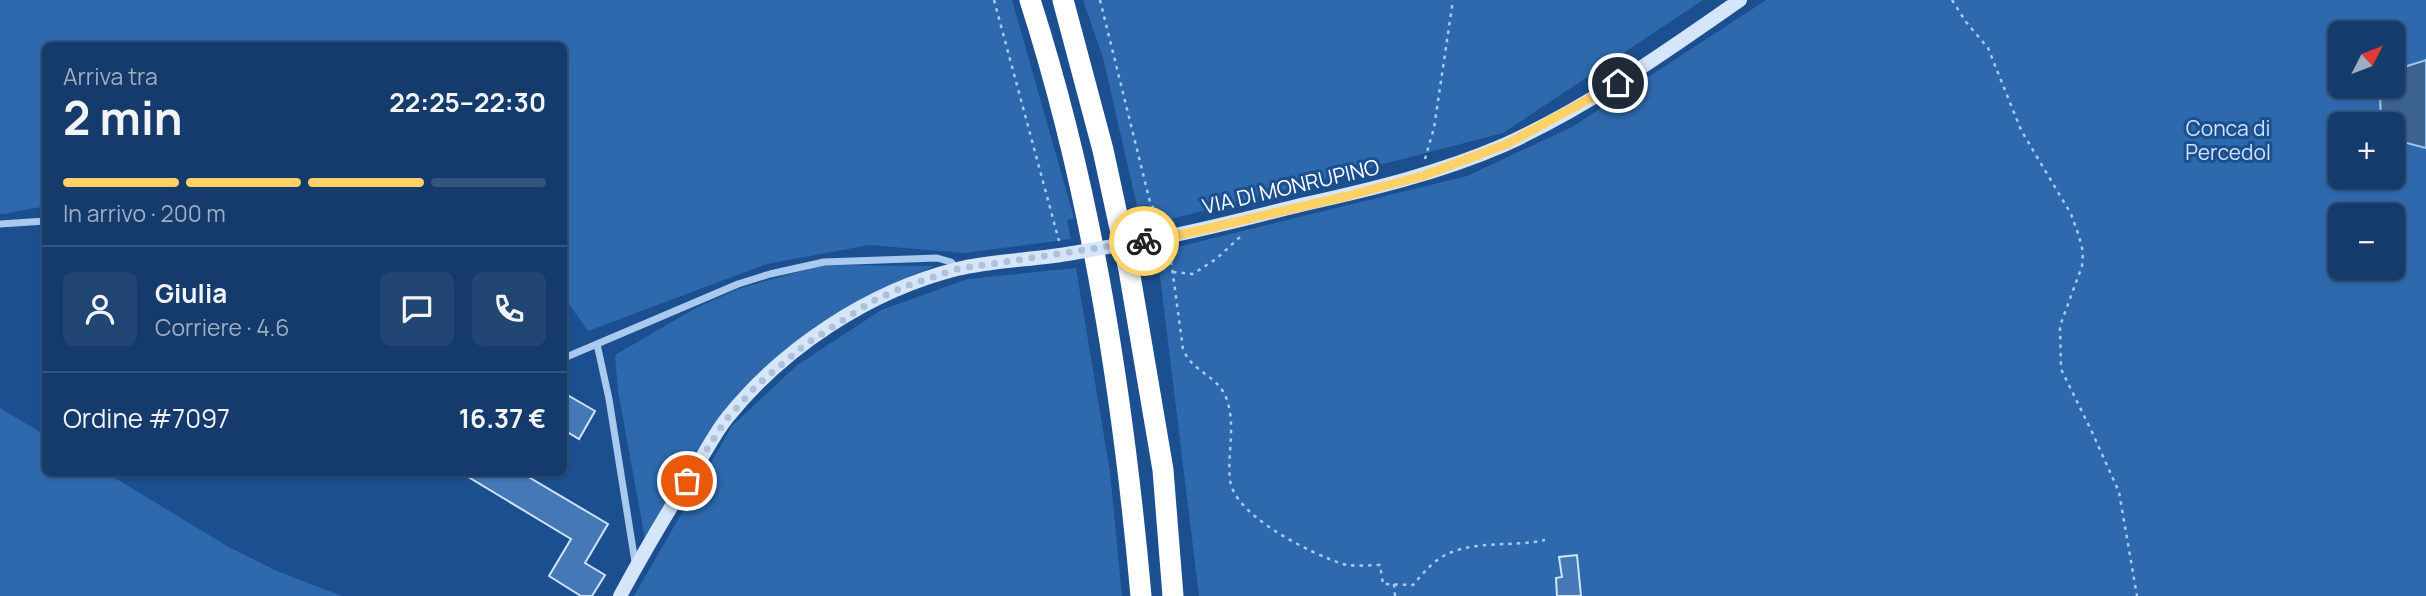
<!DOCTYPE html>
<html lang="it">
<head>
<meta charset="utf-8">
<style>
  body { margin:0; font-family:Manrope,sans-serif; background:#214673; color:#f1f3f6; height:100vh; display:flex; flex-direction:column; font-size:26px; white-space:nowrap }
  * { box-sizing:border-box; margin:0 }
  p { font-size:23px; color:#9dadc1 }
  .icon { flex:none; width:38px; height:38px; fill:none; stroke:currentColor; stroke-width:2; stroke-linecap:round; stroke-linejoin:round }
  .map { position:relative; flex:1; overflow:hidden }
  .details { position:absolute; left:42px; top:42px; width:525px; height:434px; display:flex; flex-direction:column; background:#143b6b; border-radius:10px; box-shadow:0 2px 5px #0004,0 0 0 2px #33557e }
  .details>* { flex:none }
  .needle { width:46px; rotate:48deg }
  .tools { position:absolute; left:2328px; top:21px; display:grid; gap:14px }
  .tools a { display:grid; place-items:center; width:77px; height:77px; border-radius:10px; background:#143b6b; box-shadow:0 2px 5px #0004,0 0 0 2px #33557e; font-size:35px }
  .pin { position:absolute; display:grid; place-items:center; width:60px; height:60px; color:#fff; margin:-30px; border:4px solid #fff; border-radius:50%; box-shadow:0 2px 7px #0007 }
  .courier { position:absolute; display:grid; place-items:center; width:70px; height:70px; margin:-35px; border:5px solid #ffd166; border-radius:50%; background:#fff; color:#222; box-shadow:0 2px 9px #0007 }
  .overview em { font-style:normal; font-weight:700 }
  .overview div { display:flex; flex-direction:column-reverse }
  .overview { display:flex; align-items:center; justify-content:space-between; height:119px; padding:0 21px }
  h1 { font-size:46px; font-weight:700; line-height:52px }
  .bar { display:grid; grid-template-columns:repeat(4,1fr); gap:10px 7px; align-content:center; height:84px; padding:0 21px }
  .bar i { height:9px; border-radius:5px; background:#33557e }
  .bar .selected { background:#ffd166 }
  .bar p { grid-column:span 4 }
  .line { display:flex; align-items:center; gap:18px; padding:0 21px; border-top:2px solid #33557e }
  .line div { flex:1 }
  .round { display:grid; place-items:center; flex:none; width:74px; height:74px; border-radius:10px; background:#214673 }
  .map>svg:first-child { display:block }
  .green { fill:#2e69ad; fill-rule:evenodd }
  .water { fill:#3c6290; stroke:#9cc4f0; stroke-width:2 }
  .building { fill:#4478b7; stroke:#cfe3fa; stroke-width:2 }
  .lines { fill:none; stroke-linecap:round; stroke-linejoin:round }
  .path { stroke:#a9c9ee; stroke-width:2.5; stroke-dasharray:3.5 5; stroke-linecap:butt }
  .minor { stroke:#a9c9ee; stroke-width:7 }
  .secondary { stroke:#d6e6fa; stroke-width:14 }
  .motorway { stroke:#fff; stroke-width:21 }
  .secondary-bridge { stroke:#d6e6fa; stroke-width:14 }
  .done { stroke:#afc1d8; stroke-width:7; stroke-dasharray:0 12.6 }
  .route { stroke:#ffd166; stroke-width:9 }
  .labels { text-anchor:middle; stroke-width:6; stroke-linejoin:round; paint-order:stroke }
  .park-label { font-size:21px; fill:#cfe3fa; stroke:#1b4f8f }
  .street-label { font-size:21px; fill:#fff; stroke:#1b4f8f }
</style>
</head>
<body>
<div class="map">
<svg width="2426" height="596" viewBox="0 0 2426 596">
  <rect width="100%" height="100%" fill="#1b4f8f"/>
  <path class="green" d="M0,0H1012L1074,218L1067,220L1071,239L964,253L869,245L767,264L588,331L564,297V46H46L45,207C33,207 15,213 0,214Z
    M1083,0H1703L1503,133L1152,224L1148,205L1137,206L1103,58Z
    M1766,0H2426V596H1199L1157,252L1467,176L1572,127ZM2340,33H2392V86H2340ZM2340,124H2392V177H2340ZM2340,215H2392V268H2340Z
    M823,265L935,266C865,293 773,347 726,408C695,449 671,495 645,539L618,391L615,355L696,308L738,289Z
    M1076,268L1110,472L1122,596H634L732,426L796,366L881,310L968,279Z
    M0,408L45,435L46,472L107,473L227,546L277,571L342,596H0Z"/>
  <path class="water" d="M2426,60V148L2403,142L2392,136V124H2381L2380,94L2386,86H2392C2392,66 2410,66 2426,60Z"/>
  <path class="building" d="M564,393L595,411L579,439L564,430Z
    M460,472H520L608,524L585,563L605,575L592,596H581L549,576L571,539Z
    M1577,555L1581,596H1557L1556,578L1562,577L1559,557Z"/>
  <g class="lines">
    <path class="path" d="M994,0L1059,241
      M1100,0L1150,202L1159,217L1164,220
      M1952,0L1966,22L1988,48L2021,130L2071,214L2079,236L2083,252L2082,266L2060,326L2061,369L2092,432L2119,492L2137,596
      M1425,159L1434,128L1453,0
      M1170,253L1183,349C1193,374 1218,374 1227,400C1236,427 1227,454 1230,480C1234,516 1312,554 1343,564C1354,567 1369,565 1380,565L1383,584L1413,585C1420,577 1427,568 1436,561C1465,538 1511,548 1545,540
      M1173,272L1193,274L1216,259L1240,237
      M1394,584L1395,596"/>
    <path class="minor" d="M0,224L46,221
      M597,344L609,399L635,562
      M564,358L738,284L770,274L824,262L937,258L951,262L957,269"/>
    <path class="secondary" d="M1154,239C1205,230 1255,216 1305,204C1373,189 1439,173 1504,145C1588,107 1664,53 1740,0
      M620,596C644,552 669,509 696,467C706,451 715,433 727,418C783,348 869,291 957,269C994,260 1035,260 1073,253"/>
    <path class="motorway" d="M1030,0C1092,193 1123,395 1141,596
      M1063,0L1103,150L1129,270L1163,470L1173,596"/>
    <path class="secondary-bridge" d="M1073,253L1154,239"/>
  </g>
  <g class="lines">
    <path class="done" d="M687,481L725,421L757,385L806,344L871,302L906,286L957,269L1144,241"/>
    <path class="route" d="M1144,241L1184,234L1347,196L1422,176L1507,144L1618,83"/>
  </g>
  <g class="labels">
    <g class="park-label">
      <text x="2228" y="136">Conca di<tspan x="2228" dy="24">Percedol</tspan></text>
    </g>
    <g class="street-label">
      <text transform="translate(1291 187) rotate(-13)" y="7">VIA DI MONRUPINO</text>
    </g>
  </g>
</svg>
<div class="tools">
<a><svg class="needle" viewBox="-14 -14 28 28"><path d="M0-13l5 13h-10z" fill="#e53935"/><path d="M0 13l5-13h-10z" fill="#9dadc1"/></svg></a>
<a>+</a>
<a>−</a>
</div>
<div class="pin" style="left:687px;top:481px;background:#ea580c"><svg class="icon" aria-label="bag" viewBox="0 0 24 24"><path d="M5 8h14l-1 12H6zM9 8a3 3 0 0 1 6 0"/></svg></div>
<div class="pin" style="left:1618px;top:83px;background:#1f2937"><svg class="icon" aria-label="home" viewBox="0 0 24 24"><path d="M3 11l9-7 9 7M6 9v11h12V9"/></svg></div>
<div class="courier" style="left:1144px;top:241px"><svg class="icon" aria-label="bike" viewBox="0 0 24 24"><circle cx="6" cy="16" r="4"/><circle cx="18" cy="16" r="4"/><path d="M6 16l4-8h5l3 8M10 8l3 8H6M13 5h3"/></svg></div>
<section class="details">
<div class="overview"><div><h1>2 min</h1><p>Arriva tra</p></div><em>22:25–22:30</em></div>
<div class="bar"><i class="selected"></i><i class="selected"></i><i class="selected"></i><i></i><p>In arrivo · 200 m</p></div>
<div class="line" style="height:126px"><a class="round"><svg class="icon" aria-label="person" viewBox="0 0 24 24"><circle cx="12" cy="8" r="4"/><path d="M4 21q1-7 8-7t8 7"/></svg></a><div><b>Giulia</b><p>Corriere · 4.6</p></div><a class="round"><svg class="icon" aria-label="chat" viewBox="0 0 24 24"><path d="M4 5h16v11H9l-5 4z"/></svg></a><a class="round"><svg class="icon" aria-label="phone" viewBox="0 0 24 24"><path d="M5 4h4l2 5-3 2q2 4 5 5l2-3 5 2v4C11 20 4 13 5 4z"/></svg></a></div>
<div class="line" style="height:91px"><div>Ordine #7097</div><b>16.37 €</b></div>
</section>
</div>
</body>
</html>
